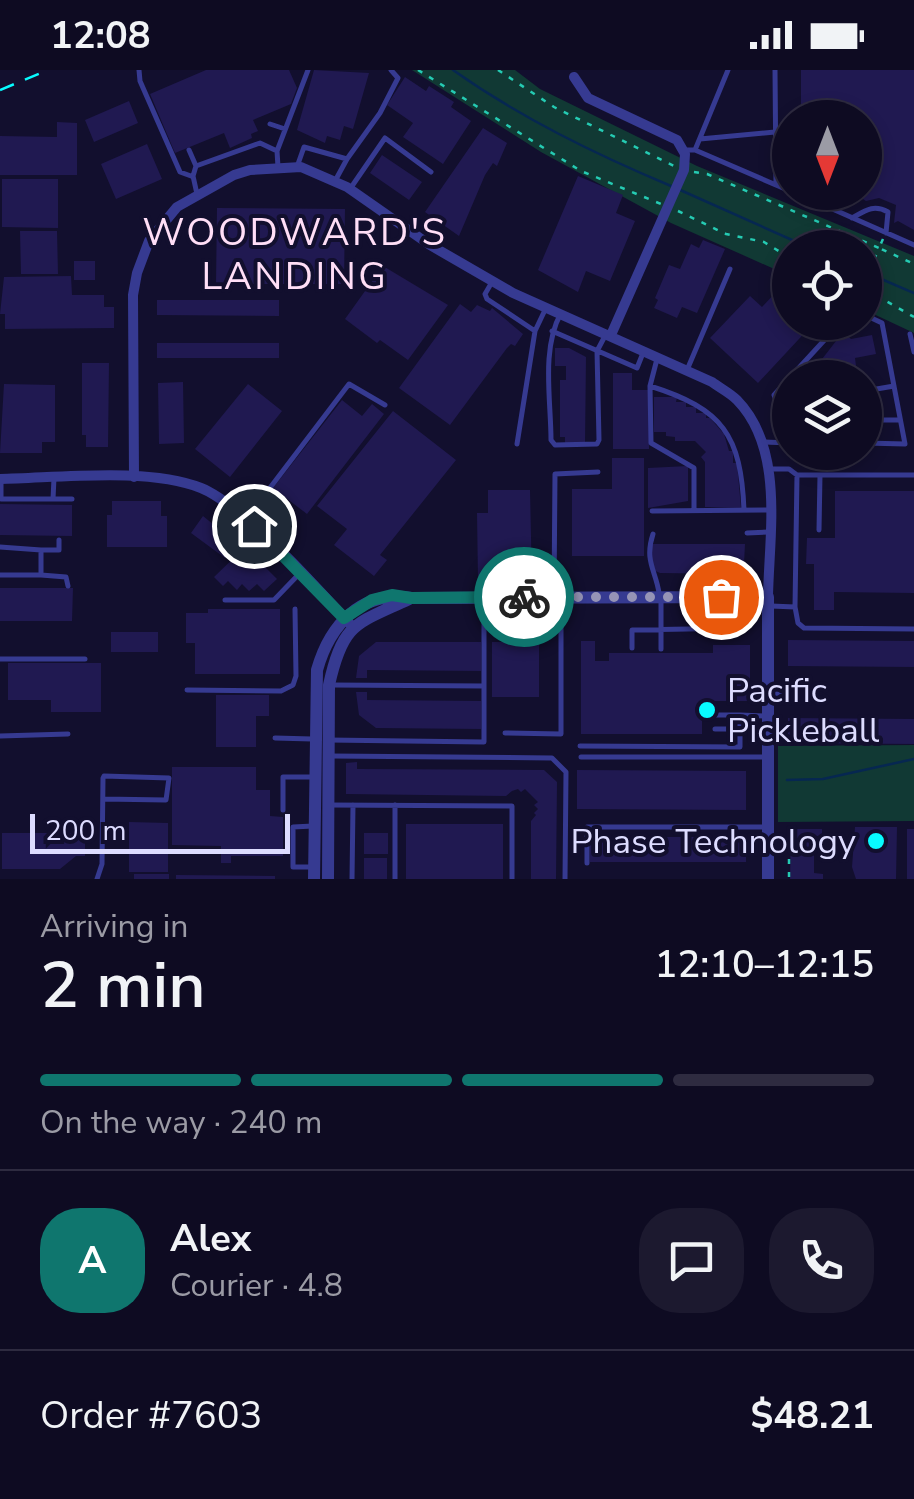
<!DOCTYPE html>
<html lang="en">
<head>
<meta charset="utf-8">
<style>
  body { margin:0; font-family:"Nunito Sans",sans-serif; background:#1c192f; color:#f1f3f6; height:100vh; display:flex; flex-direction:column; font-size:38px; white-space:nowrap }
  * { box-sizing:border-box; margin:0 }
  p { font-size:32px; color:#9b9ba5 }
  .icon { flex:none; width:55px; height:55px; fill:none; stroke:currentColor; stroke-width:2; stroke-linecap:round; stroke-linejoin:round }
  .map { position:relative; height:809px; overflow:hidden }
  .side { display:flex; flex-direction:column; background:#0e0b22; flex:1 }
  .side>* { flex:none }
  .needle { width:65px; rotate:180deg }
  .controls { position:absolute; left:772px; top:30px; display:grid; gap:20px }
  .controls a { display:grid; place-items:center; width:110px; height:110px; border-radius:50%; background:#0e0b22; box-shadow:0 5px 15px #0003,0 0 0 2px #2e2b40; font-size:50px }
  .scale { position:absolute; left:30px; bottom:25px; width:260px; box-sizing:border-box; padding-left:10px; border:5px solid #dddcff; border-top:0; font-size:28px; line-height:35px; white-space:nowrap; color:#dddcff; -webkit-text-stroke:8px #120f2e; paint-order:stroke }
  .pin { position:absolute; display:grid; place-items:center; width:85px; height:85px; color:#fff; margin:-42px; border:5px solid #fff; border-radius:50%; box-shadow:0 2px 10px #0007 }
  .courier { position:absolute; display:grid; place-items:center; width:100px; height:100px; margin:-50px; border:8px solid #0f766e; border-radius:50%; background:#fff; color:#222; box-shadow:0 2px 12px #0007 }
  .headline em { font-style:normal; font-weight:600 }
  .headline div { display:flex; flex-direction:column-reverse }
  .headline { display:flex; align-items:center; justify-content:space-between; height:170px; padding:0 40px }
  h1 { font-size:65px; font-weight:600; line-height:75px }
  .bar { display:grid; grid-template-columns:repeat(4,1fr); gap:15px 10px; align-content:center; height:120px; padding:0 40px }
  .bar i { height:12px; border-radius:8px; background:#2e2b40 }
  .bar .selected { background:#0f766e }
  .bar p { grid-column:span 4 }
  .line { display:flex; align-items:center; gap:25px; padding:0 40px; border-top:2px solid #2e2b40 }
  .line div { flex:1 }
  .round { display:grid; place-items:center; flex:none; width:105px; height:105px; border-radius:40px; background:#1c192f }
  .status { display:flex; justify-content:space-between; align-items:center; height:70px; padding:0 50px; background:#0e0b22; direction:ltr }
  .status svg { height:28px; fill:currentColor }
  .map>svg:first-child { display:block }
  .green { fill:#113934 }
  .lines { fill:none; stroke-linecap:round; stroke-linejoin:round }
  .stream { stroke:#062751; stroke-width:2.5 }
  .building { fill:#201951 }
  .path { stroke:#25cbb3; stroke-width:2.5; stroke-dasharray:5 8; stroke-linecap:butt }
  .service { stroke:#363a91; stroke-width:5 }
  .minor { stroke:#363a91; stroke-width:10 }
  .tertiary { stroke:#363a91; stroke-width:12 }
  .rail { stroke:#08fbff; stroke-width:2.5; stroke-dasharray:15 12; stroke-linecap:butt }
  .done { stroke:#9694b6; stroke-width:10; stroke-dasharray:0 18 }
  .route { stroke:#0f766e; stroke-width:12 }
  .poi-dot { fill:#08fbff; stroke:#120f2e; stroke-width:4 }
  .labels { text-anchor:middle; stroke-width:8; stroke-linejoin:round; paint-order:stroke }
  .poi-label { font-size:35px; fill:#dddcff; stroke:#120f2e; text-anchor:start }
  .neighbourhood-label { font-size:38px; letter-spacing:2.5px; fill:#ffdef6; stroke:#120f2e }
</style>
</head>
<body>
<div class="status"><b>12:08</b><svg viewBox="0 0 49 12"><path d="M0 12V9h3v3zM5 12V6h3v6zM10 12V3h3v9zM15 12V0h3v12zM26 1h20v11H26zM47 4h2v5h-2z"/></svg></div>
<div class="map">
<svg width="914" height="809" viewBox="0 0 914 809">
  <rect width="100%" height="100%" fill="#120f2e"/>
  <path class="green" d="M412,0H515L540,19L697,96L914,186V263L865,240V178H790V206L671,153L541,82Z
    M914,675V751L778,752V676Z"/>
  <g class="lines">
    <path class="stream" d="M453,0C521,48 595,84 671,116
      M678,119L810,178
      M865,202L914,223
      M787,710L823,709L914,689"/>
  </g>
  <path class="building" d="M206,0H289L297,18L291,34L253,50L258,61L251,64L252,68L230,78L224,63L175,83L150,24Z
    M314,0L369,3L353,59L344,56L340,70L327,66L325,73L297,60Z
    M801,0H914V160L898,151L894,153L896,135L879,128L866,131L852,122H865V48H801Z
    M405,7L426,21L429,16L454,32L451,37L471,51L443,94L403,67L413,53L387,35Z
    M129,31L138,53L94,72L85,50Z
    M57,52L77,53V105H0V66L57,67Z
    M483,58L507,73L497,96L493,93L485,105L459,166L425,142Z
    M147,74L162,109L116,129L101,94Z
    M382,85L422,112L409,130L370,103Z
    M578,106L623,125L616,143L635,151L610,211L586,201L578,222L538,200Z
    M2,109H58V158L2,157Z
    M217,138L345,139L344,214H216Z
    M20,161H57L58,204H21Z
    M703,170L725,179L697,243L682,237L677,248L654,238L658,230L655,228L669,195L680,199L691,174L699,178Z
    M74,191H95V210H74Z
    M383,196L448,235L408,290L380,270L377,273L345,249Z
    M71,206L72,225H104V237H114V258L5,259V244H0L4,207Z
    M777,221L790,234V252L812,255L758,313L710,268L750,226L762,237Z
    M157,230H279V246L157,245Z
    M460,234L471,242L477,235L490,241L492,238L523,264L515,276L511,274L507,278L450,355L399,318Z
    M843,262L851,269L872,265L876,284L855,288L856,296L862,302L857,308H804L813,297L811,295L815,290L819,293Z
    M157,273H279V288H157Z
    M555,278H569L586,287L585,374H565V367H560V310H566V296H555Z
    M82,293H109L108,377H86V365H82Z
    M613,303H632V320H649V379H613Z
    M183,312L184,373L159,374L158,313Z
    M4,314L55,315V372H42V383H0Z
    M248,314L282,341L230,407L195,379Z
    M654,327H677L676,332H686V337H696V343H706V348H710L724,364L729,381H733V393H737L741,438L705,437V392L701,387L706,382L695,371H675V367L666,366V362H654Z
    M342,330L362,346L372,334L384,344L307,444L273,418Z
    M393,341L456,390L380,485L387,490L374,506L334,475L347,459L317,436Z
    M612,388H644V486H572V419H612Z
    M688,396V431L648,438V398Z
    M488,420H530L532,513L478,510L477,443H488Z
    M835,421H914V523L834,522V540H814V494H806L807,468H835Z
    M112,431H161V446H167V477H107V445H112Z
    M0,434L72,435V466L0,465Z
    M203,446L241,477L234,486L229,482L225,488L191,463Z
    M651,474H745L744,494L742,501H735V504L660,503L653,500Z
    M245,477L277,509L264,521L257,514L249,521L242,514L237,520L228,511L223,516L214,507Z
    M0,518H73L72,551H0Z
    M208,539H280V604H195V573H186V543H208Z
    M511,554H545V572H539V627H492V572H511Z
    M111,562H158V582H111Z
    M788,570L914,571V597L788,596Z
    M581,571H595V591H609V583H713V575H750V631H710V650H702V664H581Z
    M376,572H481V601L367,600V608H356L359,586Z
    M8,593H101V642H51V630H8Z
    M356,622H367V630L481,631V659L376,658L359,645Z
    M216,625H269V646H256V677H216Z
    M788,648L914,649V674L788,673Z
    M357,692V699L544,700L557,712L556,809H531V751L536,745L534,743L538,739L534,735L538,732L525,719L521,722L518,719L512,721L506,726L346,724V693Z
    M172,697H256V720H270V746L283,747V786H231V793H221V776L172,775Z
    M577,700L746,701V740L577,739Z
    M129,752L168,753V802H129Z
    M406,754H503V809H406Z
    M855,757H897L896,809H856L852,797Z
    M791,759H822V766H814V803L823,804V809H790Z
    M907,759H914V809H907Z
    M2,763H85V786H76L60,799H2Z
    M364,763H388V784H364Z
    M590,767H746V792H590Z
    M364,788H387V809H364Z
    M134,804H169V809H134Z
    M176,805L275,806V809H176Z"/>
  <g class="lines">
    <path class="path" d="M418,0L581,101L661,134
      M498,0L554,37L676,97
      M694,102L707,104L879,178L865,212
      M678,141L726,164L764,172L790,188
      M883,169L879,178L914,194
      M865,219L914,247
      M789,763V809"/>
    <path class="service" d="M139,0L140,11L180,102L191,106
      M775,0L776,115
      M270,54L285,59
      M700,69L775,62
      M189,80L196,96
      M683,80H695L790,121
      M695,80L728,0
      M277,81L308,0
      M347,89L380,43L398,8L391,0
      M298,94L304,77L347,89L335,111
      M350,119L385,68L431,102
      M794,122L914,175
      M197,124L193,106L196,96L260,73L277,81L278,97
      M852,148C866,140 874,134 888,142L886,163
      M492,212L485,224L487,229L535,261
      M561,243C541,279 551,330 551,370L555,375L597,374L599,370L597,281L605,266
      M865,245L882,253L905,374L865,373
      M552,261L637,298L643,283
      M910,264L914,282
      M657,289L650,316L651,373L694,398V440
      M687,300L730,199
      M650,316C723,339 741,365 744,440
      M865,321L894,316
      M865,350H900
      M790,370L774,325L841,252
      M764,372L790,373
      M517,374L535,261L545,240
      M769,399H789L797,405H914
      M54,408L53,429H72
      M1,410V429H53
      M263,427L349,314L385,335
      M652,441L769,440
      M248,447L263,427L294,455
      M819,460L820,405
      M747,463L769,462
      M653,464C644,491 656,501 659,523
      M0,477L41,480
      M0,505H41V480H59V470
      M41,505L66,507L68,516
      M554,524L555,404L598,402
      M225,530H274L300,503
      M771,536L795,537L798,553L804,558L914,559
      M795,537L797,405
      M632,578V560L744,558
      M661,579V530
      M0,589H85
      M332,615L484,616
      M187,620L281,621L293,615L296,606L295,539
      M772,624H794
      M715,645H740
      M715,659H740
      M505,663L561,664V530
      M0,666L68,664
      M275,668L312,669
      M328,670L484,672V529
      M580,676L740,677V645L765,646
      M331,686L552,688L566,702L565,809
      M581,687H765
      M329,735L512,736V809
      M283,740V707H314
      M587,793V757H765
      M311,797H293V757L313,756
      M97,809L102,794L103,708L104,706L169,708L166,730L103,729
      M352,809L353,735
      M395,809V735"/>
    <path class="minor" d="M574,7L588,28L677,70L685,84L684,100L611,265
      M134,407L133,225L137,203L149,171L177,137L234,105L250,100L301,97L347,117L430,175L513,223L712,312C720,318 730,323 737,330C785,379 769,465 768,527
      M0,409C58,408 148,397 201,418C243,435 317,518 350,554"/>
    <path class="tertiary" d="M314,809L317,600C330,554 362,520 411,528L768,527V809
      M328,809L329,615C343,552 356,554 409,529"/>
    <path class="rail" d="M0,20L48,0"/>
  </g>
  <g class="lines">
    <path class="done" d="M524,527H721"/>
    <path class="route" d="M254,456L344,548L372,530L392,525L411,528L524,527"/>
  </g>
  <g class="poi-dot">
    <circle cx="707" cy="640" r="10"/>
    <circle cx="876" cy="771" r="10"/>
  </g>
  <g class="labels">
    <g class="poi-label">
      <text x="727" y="632">Pacific<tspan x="727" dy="40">Pickleball</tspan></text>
      <text x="856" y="783" text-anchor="end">Phase Technology</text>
    </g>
    <g class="neighbourhood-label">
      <text x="295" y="175">WOODWARD'S<tspan x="295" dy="44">LANDING</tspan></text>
    </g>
  </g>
</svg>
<div class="controls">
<a><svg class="needle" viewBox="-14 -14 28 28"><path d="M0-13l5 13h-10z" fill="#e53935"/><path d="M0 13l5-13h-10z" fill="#9b9ba5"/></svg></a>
<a><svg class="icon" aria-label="locate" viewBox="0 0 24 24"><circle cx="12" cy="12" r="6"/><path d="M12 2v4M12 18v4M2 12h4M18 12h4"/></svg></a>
<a><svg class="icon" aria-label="layers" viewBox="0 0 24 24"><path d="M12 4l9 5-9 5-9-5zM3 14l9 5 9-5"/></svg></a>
</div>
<div class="scale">200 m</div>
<div class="pin" style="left:721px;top:527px;background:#ea580c"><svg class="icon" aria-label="bag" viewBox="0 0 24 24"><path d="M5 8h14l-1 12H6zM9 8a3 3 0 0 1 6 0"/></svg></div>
<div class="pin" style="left:254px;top:456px;background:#1f2937"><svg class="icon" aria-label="home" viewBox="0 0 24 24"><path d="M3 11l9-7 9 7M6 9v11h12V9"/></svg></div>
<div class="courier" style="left:524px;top:527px"><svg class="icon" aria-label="bike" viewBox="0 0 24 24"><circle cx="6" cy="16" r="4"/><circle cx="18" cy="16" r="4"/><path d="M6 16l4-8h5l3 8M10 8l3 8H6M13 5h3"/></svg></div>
</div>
<section class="side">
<div class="headline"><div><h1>2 min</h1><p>Arriving in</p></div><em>12:10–12:15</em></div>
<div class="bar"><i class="selected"></i><i class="selected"></i><i class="selected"></i><i></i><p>On the way · 240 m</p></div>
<div class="line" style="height:180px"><b class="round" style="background:#0f766e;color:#fff">A</b><div><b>Alex</b><p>Courier · 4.8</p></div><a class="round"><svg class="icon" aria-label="chat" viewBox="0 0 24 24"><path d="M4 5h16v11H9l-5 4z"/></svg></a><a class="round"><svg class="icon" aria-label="phone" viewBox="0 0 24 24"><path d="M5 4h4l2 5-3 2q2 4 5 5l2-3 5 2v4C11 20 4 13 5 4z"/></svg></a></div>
<div class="line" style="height:130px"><div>Order #7603</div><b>$48.21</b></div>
</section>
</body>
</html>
